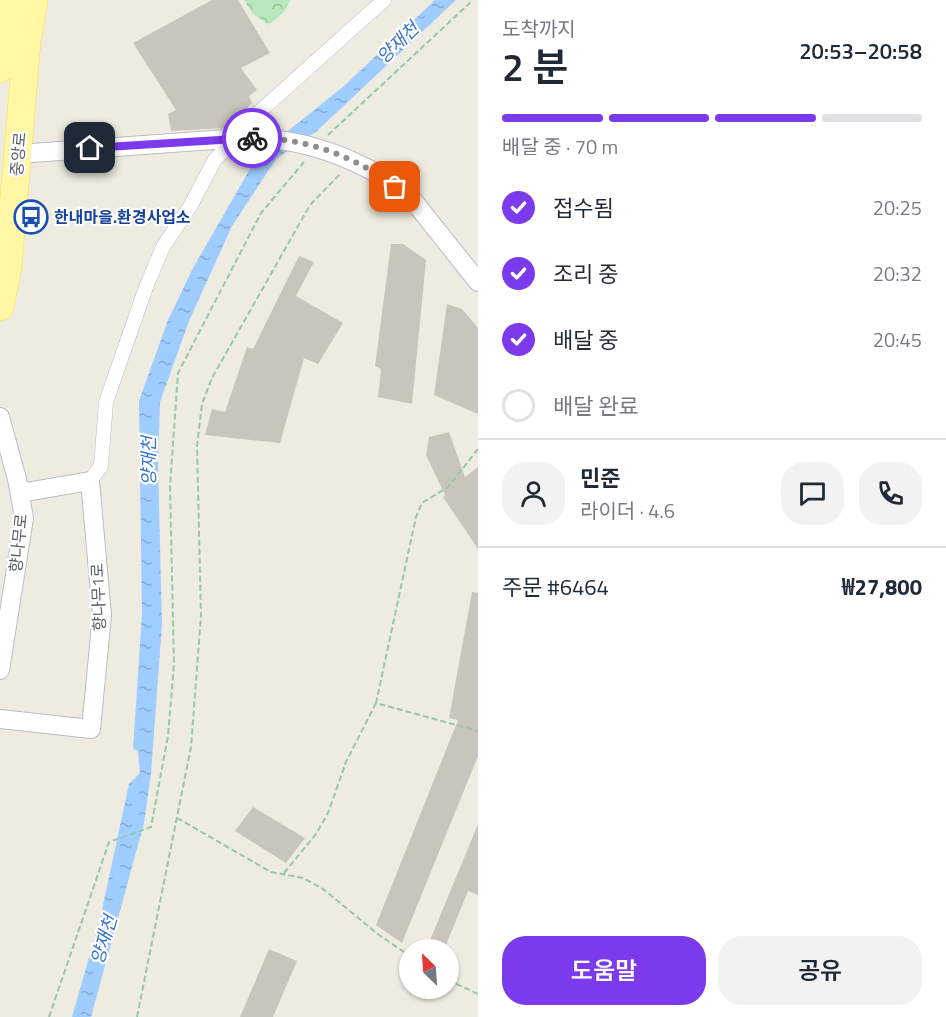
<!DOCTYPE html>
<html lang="ko">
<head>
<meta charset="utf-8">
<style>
  body { margin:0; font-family:"Titillium Web","Noto Sans KR",sans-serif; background:#f2f2f3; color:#1f2937; height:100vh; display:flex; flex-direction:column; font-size:22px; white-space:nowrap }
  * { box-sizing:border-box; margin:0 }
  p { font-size:20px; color:#747a83 }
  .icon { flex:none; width:33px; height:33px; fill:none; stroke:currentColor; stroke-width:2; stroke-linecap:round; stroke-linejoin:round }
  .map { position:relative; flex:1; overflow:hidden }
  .details { display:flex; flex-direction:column; background:#fff; width:468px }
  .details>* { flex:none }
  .needle { width:39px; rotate:335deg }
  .controls { position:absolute; left:399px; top:939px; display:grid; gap:12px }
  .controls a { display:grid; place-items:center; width:60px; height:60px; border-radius:50%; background:#fff; box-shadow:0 2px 4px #0004; font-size:30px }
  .pin { position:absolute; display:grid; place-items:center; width:51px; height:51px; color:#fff; margin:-26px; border-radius:12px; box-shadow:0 3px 9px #0006 }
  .courier { position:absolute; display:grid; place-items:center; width:60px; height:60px; margin:-30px; border:4px solid #7c3aed; border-radius:50%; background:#fff; color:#222; box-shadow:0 2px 8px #0007 }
  .summary em { font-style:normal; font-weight:600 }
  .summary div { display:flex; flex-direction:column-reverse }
  .summary { display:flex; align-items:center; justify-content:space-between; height:102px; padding:0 24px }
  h1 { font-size:39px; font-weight:600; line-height:45px }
  .bar { display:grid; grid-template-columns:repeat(4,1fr); gap:9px 6px; align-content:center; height:72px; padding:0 24px }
  .bar i { height:8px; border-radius:4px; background:#e0e1e3 }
  .bar .current { background:#7c3aed }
  .bar p { grid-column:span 4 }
  .line { display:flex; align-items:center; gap:15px; padding:0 24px; border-top:2px solid #e0e1e3 }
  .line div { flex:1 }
  .round { display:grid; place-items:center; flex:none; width:63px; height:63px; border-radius:24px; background:#f2f2f3 }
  ol { padding:0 24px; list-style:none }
  li { display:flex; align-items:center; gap:18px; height:66px }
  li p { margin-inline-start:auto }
  li .icon { padding:6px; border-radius:50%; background:#7c3aed; color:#fff; stroke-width:4 }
  li:last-child { color:#747a83 }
  li i { width:33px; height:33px; border:3px solid #e0e1e3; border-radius:50% }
  .cta { display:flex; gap:12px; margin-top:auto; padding:12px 24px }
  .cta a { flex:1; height:69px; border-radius:24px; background:#7c3aed; color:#fff; font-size:24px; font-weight:600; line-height:69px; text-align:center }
  .cta a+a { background:#f2f2f3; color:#1f2937 }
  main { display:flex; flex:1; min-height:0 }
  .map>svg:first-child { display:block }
  .forest { fill:url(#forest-crowns) }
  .water { fill:url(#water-ripples) }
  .building { fill:#c9c5bd }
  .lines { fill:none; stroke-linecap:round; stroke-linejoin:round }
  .pedestrian-casing { stroke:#bbbdc3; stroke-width:15 }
  .minor-casing { stroke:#bbbdc3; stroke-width:20 }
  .primary-casing { stroke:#ffda48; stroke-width:28 }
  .path { stroke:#92c9a6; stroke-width:2; stroke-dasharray:6 3; stroke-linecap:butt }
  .pedestrian { stroke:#fff; stroke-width:14 }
  .minor { stroke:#fff; stroke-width:18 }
  .primary { stroke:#fff7a4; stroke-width:27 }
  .minor-bridge-casing { stroke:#bbbdc3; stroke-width:20; stroke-linecap:butt }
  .minor-bridge { stroke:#fff; stroke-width:18 }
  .done { stroke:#8d8e8f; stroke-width:6; stroke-dasharray:0 10.8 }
  .route { stroke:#7c3aed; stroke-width:8 }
  .labels { text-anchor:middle; stroke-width:4.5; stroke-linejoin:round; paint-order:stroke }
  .street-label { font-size:16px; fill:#595c63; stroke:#fff }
  .transit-label { font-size:16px; font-weight:bold; fill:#164399; stroke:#fff; text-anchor:start }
  .water-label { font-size:18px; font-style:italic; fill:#3674ce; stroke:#fff }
</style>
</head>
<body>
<main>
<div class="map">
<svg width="478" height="1017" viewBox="0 0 478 1017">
  <defs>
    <pattern id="forest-crowns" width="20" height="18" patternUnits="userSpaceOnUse" patternTransform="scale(1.5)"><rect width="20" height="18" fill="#b9e8bd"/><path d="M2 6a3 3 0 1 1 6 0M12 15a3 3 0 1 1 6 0" fill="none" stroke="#99bf9d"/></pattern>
    <pattern id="water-ripples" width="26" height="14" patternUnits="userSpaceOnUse" patternTransform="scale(1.5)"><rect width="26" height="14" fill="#9fcdff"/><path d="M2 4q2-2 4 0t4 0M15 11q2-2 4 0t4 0" fill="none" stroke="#85aad2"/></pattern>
  </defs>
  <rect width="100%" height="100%" fill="#eeece0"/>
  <path class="forest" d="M244,0H291L284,12L269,25L252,13Z"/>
  <path class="water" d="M435,0H456L317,131L276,159L232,226L189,321L160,402L158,464L162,624L151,774L144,823L91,1017H72L100,919L129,784L140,773L138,751L133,749L142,614L139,401L168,320L193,268L258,155L344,86Z"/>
  <path class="building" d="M212,0H238L270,53L241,68L257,90L249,96L252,103L226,128L171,131L168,114L176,110L133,43Z
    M391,244H403L426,260L412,404L378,397L381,369L375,366Z
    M299,256L314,262L296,296L343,323L318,364L304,358L280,443L205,435L212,409L225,412L247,347L253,349Z
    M447,304L462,309L478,328V414L434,395Z
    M449,432L465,477L478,467V549L443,497L445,495L426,455L429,437Z
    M472,592L478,593V756L402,943L376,925L458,720L449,718Z
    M253,807L305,838L286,863L235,831Z
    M478,824V895L468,891L444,950H426Z
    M269,949L297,961L273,1017H240Z"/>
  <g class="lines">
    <g class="pedestrian-casing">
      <path id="pedestrian" d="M90,481L101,466L106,402L146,287L163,247L191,205L214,161L257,114L384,0"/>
    </g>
    <g class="minor-casing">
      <path id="minor" d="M18,154L241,138
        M352,161L379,174L412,199L478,282
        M0,417L17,479L24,518L0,670
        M0,719L91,729L102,615L90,481L20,493"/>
    </g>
    <g class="primary-casing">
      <path id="primary" d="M0,69L8,0
        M0,307L8,267L27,42L34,0"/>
    </g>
    <path class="path" d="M328,135L473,0
      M478,449L448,487L422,503L416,517L376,703L478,731
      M177,818L271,872L303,878L323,889L379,935L410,956
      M284,873L316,834L328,813L346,762L376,703
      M448,980L478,994
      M49,1017L109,842L151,827L168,736L174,664L170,486L178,373L261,213L304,162
      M137,1017L191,747L201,616L197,446L202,404L212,378L310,205L340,174"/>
    <use href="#pedestrian" class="pedestrian"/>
    <use href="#minor" class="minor"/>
    <use href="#primary" class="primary"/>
    <g class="minor-bridge-casing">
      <path id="minor-bridge" d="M241,138C280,137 316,145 352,161"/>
    </g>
    <use href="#minor-bridge" class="minor-bridge"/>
  </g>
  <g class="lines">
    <path class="done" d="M252,138C302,137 356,156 395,187"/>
    <path class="route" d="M90,148L252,138"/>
  </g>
  <defs>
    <g id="bus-ring" transform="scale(1.725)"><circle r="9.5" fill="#fff" stroke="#1a4fb4" stroke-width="1.5"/><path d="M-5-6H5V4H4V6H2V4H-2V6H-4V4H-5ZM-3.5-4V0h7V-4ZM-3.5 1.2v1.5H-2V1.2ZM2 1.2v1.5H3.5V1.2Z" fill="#1a4fb4"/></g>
  </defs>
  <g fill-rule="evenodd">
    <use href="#bus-ring" x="31" y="217"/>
  </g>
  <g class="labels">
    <g class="street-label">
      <text transform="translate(18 154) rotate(-85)" y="6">중앙로</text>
      <text transform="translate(18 543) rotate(-84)" y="6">향나무로</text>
      <text transform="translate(98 597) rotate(-92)" y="6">향나무1로</text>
    </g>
    <g class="transit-label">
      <text x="54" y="223">한내마을.환경사업소</text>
    </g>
    <g class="water-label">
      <text transform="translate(398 43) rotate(-44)" y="6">양재천</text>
      <text transform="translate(149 461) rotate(-90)" y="6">양재천</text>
      <text transform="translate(104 940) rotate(-73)" y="6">양재천</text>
    </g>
  </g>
</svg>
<div class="controls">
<a><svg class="needle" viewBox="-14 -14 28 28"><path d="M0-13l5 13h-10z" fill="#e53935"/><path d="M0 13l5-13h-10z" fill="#747a83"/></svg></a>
</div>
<div class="pin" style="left:395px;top:187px;background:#ea580c"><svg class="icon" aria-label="bag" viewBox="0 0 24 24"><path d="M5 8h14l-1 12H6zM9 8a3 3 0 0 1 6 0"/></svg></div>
<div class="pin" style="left:90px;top:148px;background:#1f2937"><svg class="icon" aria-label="home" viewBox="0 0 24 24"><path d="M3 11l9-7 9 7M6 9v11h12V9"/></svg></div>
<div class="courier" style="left:252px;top:138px"><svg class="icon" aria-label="bike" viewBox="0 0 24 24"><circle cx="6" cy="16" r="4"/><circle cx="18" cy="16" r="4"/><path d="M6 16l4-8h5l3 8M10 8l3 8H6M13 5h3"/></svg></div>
</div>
<section class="details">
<div class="summary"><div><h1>2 분</h1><p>도착까지</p></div><em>20:53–20:58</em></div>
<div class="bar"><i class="current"></i><i class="current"></i><i class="current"></i><i></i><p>배달 중 · 70 m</p></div>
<ol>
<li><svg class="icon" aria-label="check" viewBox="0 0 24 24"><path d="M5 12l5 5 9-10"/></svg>접수됨<p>20:25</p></li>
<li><svg class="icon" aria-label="check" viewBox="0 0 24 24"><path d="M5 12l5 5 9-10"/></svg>조리 중<p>20:32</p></li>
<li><svg class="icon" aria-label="check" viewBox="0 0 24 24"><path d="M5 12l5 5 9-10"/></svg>배달 중<p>20:45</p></li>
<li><i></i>배달 완료</li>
</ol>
<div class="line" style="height:108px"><a class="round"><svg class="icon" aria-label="person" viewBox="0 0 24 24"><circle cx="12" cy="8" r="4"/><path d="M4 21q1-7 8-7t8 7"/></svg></a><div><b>민준</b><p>라이더 · 4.6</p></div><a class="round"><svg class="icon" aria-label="chat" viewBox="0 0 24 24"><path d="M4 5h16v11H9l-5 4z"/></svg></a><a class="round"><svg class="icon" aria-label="phone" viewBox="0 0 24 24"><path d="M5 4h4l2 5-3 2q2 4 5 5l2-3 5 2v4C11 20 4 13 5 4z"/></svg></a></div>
<div class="line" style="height:78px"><div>주문 #6464</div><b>₩27,800</b></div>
<div class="cta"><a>도움말</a><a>공유</a></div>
</section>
</main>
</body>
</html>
